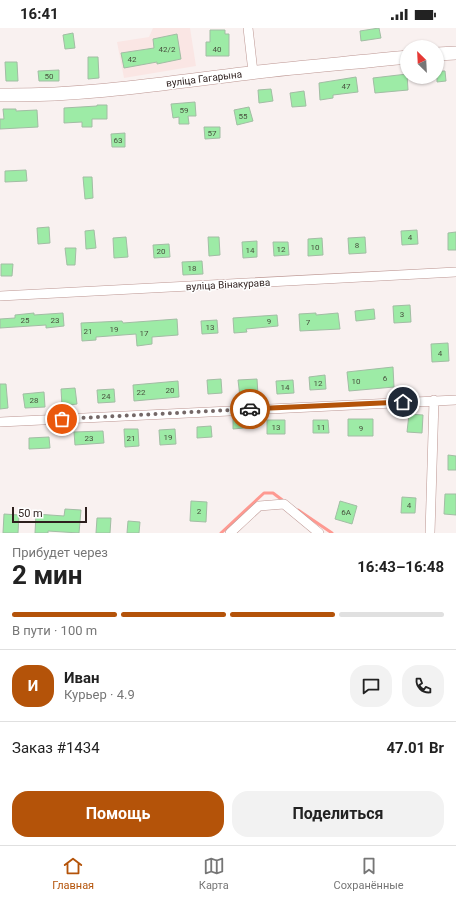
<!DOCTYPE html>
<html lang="ru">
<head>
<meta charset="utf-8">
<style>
  body { margin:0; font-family:Roboto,sans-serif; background:#f2f2f2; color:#222; height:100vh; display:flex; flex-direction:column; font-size:15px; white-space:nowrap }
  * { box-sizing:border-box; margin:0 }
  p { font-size:13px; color:#767676 }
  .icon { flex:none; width:22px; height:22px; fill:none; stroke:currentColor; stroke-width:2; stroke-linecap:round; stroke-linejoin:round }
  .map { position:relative; height:505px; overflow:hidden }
  .details { display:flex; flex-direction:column; background:#fff; flex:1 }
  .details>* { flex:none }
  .needle { width:26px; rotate:336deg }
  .buttons { position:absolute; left:400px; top:12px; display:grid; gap:8px }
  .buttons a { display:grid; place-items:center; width:44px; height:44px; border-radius:50%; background:#fff; box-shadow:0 1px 3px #0004; font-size:20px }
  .scale { position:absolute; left:12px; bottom:10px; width:75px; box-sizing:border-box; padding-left:4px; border:2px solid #2d1f1d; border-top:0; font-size:11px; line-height:14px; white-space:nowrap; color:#2d1f1d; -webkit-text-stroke:3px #fff; paint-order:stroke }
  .pin { position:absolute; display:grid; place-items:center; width:34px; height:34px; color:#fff; margin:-17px; border:2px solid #fff; border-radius:50%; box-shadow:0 1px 4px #0007 }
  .courier { position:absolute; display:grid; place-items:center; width:40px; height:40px; margin:-20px; border:3px solid #b45309; border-radius:50%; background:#fff; color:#222; box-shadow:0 1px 5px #0007 }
  .head em { font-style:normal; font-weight:700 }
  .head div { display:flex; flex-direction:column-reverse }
  .head { display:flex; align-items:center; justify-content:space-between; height:68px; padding:0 12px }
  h1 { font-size:26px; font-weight:700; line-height:30px }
  .bar { display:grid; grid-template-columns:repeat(4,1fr); gap:6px 4px; align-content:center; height:48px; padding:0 12px }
  .bar i { height:5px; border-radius:3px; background:#e0e0e0 }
  .bar .active { background:#b45309 }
  .bar p { grid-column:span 4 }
  .line { display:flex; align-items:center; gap:10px; padding:0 12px; border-top:1px solid #e0e0e0 }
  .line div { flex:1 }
  .round { display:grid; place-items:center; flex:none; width:42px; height:42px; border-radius:16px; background:#f2f2f2 }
  .action { display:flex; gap:8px; margin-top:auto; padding:8px 12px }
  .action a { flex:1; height:46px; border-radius:16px; background:#b45309; color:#fff; font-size:16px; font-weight:700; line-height:46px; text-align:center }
  .action a+a { background:#f2f2f2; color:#222 }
  .status { display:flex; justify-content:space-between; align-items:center; height:28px; padding:0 20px; background:#fff; direction:ltr }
  .status svg { height:11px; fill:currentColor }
  .dock { display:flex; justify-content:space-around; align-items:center; height:56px; border-top:1px solid #e0e0e0; background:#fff; font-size:11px; color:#767676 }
  .dock a { display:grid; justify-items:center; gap:2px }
  .dock .active { color:#b45309 }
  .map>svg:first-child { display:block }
  .built { fill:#fae6e4 }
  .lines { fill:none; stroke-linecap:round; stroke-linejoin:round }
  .stream { stroke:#fe9991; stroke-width:3 }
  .building { fill:#9deba6; stroke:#a2bda4 }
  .street-casing { stroke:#bc9692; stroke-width:10 }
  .secondary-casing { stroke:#bc9692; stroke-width:14 }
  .street { stroke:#fff; stroke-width:9 }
  .secondary { stroke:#fff; stroke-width:13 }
  .done { stroke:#746867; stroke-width:4; stroke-dasharray:0 7.2 }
  .route { stroke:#b45309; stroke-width:5 }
  .labels { text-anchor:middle; stroke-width:3; stroke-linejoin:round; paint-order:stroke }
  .number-label { font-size:8px; fill:#49523f }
  .street-label { font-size:10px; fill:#2d1f1d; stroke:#fff }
</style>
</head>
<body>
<div class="status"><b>16:41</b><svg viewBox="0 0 49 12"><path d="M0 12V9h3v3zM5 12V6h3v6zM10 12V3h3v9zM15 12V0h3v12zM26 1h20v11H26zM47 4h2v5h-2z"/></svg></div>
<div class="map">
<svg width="456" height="505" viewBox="0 0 456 505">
  <rect width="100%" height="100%" fill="#f9f1f0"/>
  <path class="built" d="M153,0H190L196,38L124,50L117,14L149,9Z"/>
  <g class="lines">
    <path class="stream" d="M298,482L332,505
      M221,505L264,465H273L285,474"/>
  </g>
  <path class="building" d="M379,0L381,10L361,13L360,3Z
    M210,2H225V6H229V28H206V14H210Z
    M73,5L75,20L65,21L63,7Z
    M177,6L181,31L157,36V34L124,40L121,25L154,20L153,11Z
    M88,29H98L99,50L88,51Z
    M5,34H17L18,53H6Z
    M59,42V53H39L38,43Z
    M437,43H445L446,53L437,54Z
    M407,46L408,62L375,65L373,50Z
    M356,49L358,64L333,67V70L320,72L319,55Z
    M271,61L273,73L259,75L258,62Z
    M304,63L306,78L292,79L290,65Z
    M195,74L196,88H188L189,96H179V89L173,90L171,76Z
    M97,77H107V91H92V99H82V94L64,95V80L97,78Z
    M249,79L253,93L237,97L234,82Z
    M3,81H16V83L37,82L38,99L0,101V91H4Z
    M204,99H220V110L205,111Z
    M125,105V119H112L111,106Z
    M26,142L27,153L5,154V143Z
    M83,149H92L93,170L85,171Z
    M49,199L50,215L38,216L37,200Z
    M94,202L96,220L86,221L85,203Z
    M417,202L418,216L402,217L401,203Z
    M456,204V222H448V205Z
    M126,209L128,229L114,230L113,210Z
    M208,209H219L220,227L209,228Z
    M365,209L366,225L349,226L348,210Z
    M322,210L323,227L308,228V211Z
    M257,213V229L243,230L242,214Z
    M273,214H288L289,227L274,228Z
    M169,216L170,229L154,230L153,217Z
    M65,220H76L75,237H67Z
    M202,233L203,246L183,247L182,234Z
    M1,236H13L12,248H1Z
    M410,277L411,294L394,295L393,278Z
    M374,281L375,291L356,293L355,283Z
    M34,285V287L63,285L64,298L46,300V297L0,300V291L15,290V287Z
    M316,285V287L338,285L340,301L300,303L299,286Z
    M277,287L278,298L246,301L247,304L234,305L233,290Z
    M177,291L178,307L152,309V316L137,318L136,306L96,309V312L82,313L81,295L122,293L123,295Z
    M217,292L218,305L202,306L201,293Z
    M448,315L449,333L432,334L431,316Z
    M393,339L394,359L349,363L347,344Z
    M325,347L326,361L310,362L309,349Z
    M221,351L222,365L208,366L207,352Z
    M257,351L258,367L240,369L238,352Z
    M293,352L294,365L277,366L276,353Z
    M178,353L179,369L134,373L133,357Z
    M0,356H6L8,380L0,381Z
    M75,360L77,376L62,378L61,361Z
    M114,361L115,374L98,375L97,362Z
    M44,364L45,379L25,380L23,366Z
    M409,386L423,387L422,405L407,404Z
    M253,389L254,399L233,401V390Z
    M348,391H373V408H348Z
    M267,392H285V406H267Z
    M313,392H328L329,405H313Z
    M211,398L212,409L197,410V399Z
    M124,401H138L139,418L125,419Z
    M175,401L176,416L160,417L159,402Z
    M103,403L104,415L75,417L74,404Z
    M49,409L50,420L29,421V410Z
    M448,427L456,428V442H448Z
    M445,466H456V487L444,486Z
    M402,469L416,470L415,485H401Z
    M191,473L207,474L206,494L190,493Z
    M340,473L357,478L352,496L335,491Z
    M65,481L81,482L79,505L48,503V505H35L36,486L64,488Z
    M4,486L19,487L18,505H3Z
    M97,490H111L110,505H96Z
    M128,493L140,494L139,505H127Z"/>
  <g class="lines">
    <g class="street-casing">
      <path id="street" d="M248,0L253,44
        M0,268L456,244
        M0,394L456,372
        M230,505L259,478L284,476L319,505
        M430,505L434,372"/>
    </g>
    <g class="secondary-casing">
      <path id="secondary" d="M437,26L456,25
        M0,67C81,68 161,56 241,46C296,39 352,35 407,29"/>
    </g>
    <use href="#street" class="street"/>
    <use href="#secondary" class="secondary"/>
  </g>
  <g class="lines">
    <path class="done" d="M62,391L250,381"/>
    <path class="route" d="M250,381L403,374"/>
  </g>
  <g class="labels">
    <g class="number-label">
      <text x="167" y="24">42/2</text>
      <text x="217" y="24">40</text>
      <text x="132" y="34">42</text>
      <text x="49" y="51">50</text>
      <text x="346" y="61">47</text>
      <text x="184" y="85">59</text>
      <text x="243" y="91">55</text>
      <text x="212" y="108">57</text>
      <text x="118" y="115">63</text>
      <text x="410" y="212">4</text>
      <text x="357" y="220">8</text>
      <text x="315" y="222">10</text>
      <text x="281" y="224">12</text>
      <text x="250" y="225">14</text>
      <text x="161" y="226">20</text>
      <text x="192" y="243">18</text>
      <text x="402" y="289">3</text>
      <text x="25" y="295">25</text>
      <text x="55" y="295">23</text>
      <text x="269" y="296">9</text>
      <text x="308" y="297">7</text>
      <text x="210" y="302">13</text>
      <text x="114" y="304">19</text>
      <text x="88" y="306">21</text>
      <text x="144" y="308">17</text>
      <text x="440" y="328">4</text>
      <text x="385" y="353">6</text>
      <text x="356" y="356">10</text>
      <text x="318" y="358">12</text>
      <text x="285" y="362">14</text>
      <text x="170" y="365">20</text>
      <text x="141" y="367">22</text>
      <text x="106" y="371">24</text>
      <text x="34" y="375">28</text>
      <text x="276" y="402">13</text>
      <text x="321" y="402">11</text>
      <text x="361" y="403">9</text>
      <text x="168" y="412">19</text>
      <text x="89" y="413">23</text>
      <text x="131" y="413">21</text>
      <text x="409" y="480">4</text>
      <text x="199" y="486">2</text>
      <text x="346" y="487">6А</text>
    </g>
    <g class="street-label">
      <text transform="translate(204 50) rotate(-7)" y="4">вуліца Гагарына</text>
      <text transform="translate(228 256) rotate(-3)" y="4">вуліца Вінакурава</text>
    </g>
  </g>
</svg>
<div class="buttons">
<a><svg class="needle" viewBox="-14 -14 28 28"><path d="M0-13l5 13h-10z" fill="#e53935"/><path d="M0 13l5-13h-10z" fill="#767676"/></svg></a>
</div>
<div class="scale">50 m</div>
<div class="pin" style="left:62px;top:391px;background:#ea580c"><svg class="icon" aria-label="bag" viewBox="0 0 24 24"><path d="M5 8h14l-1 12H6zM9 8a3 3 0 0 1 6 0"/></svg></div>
<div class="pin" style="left:403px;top:374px;background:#1f2937"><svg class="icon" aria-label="home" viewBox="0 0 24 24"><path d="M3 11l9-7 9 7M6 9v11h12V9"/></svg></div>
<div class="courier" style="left:250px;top:381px"><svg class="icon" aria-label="car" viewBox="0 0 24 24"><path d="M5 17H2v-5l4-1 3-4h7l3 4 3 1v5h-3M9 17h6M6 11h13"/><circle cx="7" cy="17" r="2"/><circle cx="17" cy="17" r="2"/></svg></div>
</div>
<section class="details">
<div class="head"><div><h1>2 мин</h1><p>Прибудет через</p></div><em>16:43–16:48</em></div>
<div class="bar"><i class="active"></i><i class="active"></i><i class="active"></i><i></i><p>В пути · 100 m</p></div>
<div class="line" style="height:72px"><b class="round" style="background:#b45309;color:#fff">И</b><div><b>Иван</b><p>Курьер · 4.9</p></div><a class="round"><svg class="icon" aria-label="chat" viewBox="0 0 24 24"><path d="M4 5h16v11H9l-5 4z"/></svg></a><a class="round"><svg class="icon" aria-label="phone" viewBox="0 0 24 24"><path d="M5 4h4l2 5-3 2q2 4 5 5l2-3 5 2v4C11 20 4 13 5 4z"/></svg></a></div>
<div class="line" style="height:52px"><div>Заказ #1434</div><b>47.01 Br</b></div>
<div class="action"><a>Помощь</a><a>Поделиться</a></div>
</section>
<nav class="dock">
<a class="active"><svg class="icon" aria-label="home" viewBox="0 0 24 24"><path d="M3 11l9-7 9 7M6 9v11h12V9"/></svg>Главная</a>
<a><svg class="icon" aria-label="map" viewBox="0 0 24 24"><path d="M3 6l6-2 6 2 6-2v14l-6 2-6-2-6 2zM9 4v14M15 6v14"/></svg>Карта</a>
<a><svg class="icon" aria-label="saved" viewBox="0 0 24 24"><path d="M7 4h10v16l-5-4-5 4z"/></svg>Сохранённые</a>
</nav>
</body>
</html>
